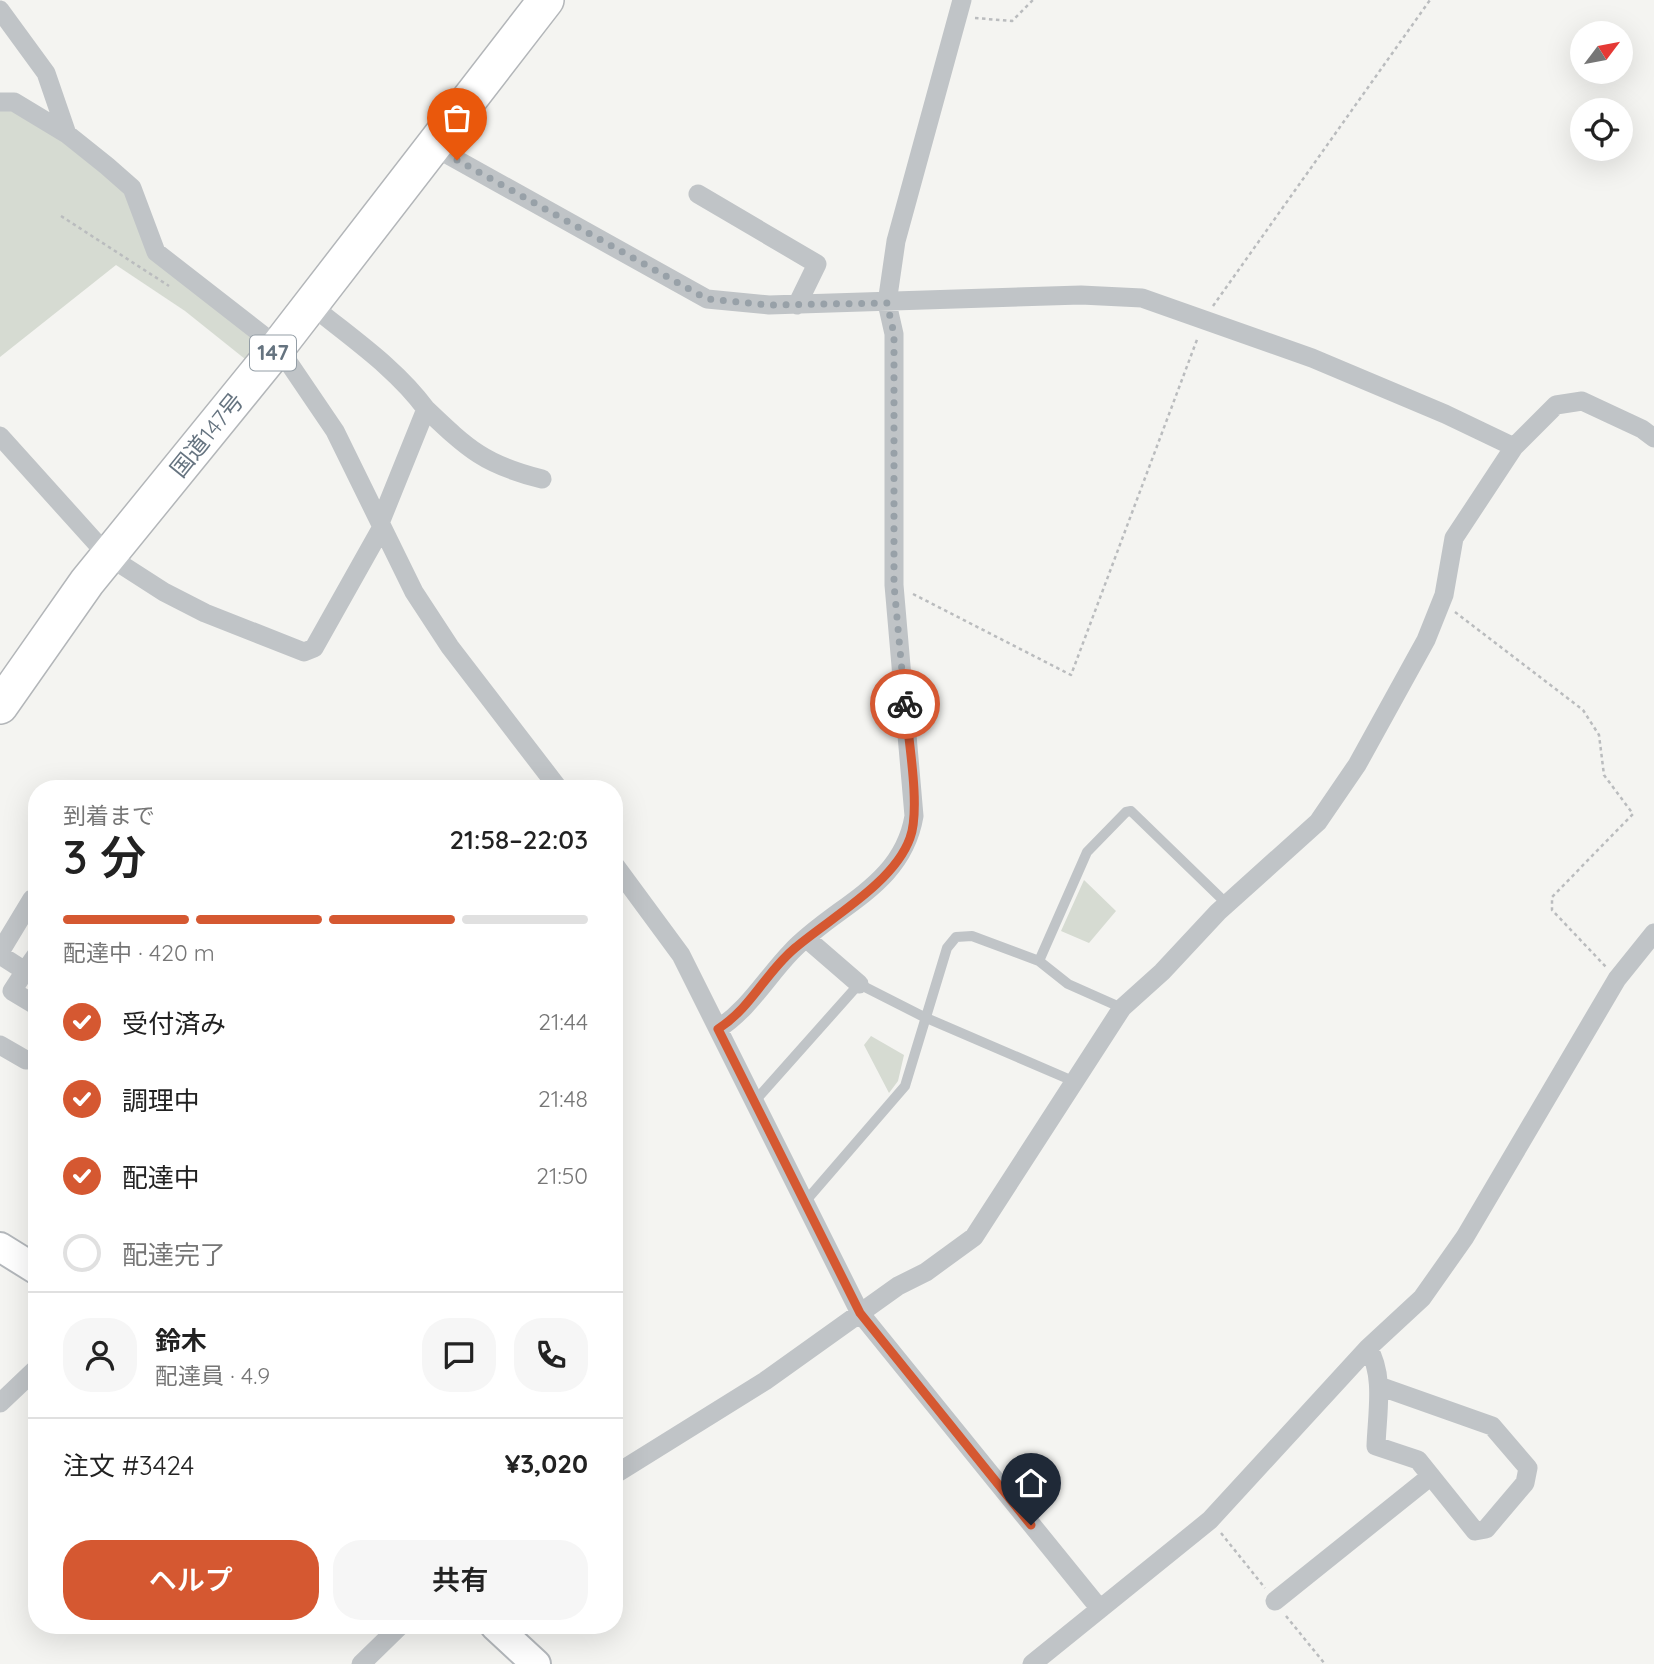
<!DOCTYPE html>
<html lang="ja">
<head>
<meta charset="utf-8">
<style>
  body { margin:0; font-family:Quicksand,"Noto Sans JP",sans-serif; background:#f6f6f6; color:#222; height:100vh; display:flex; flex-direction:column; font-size:26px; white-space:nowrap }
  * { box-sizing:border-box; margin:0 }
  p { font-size:23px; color:#767676 }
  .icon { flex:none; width:38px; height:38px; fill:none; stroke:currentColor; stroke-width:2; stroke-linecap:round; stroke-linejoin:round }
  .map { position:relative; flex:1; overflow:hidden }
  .sheet { position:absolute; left:28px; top:780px; width:595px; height:854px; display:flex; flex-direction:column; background:#fff; border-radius:28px; box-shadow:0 7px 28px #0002 }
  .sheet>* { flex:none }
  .needle { width:46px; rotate:58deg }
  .tools { position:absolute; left:1570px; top:21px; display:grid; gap:14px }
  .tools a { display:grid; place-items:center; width:63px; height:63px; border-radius:50%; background:#fff; box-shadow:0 7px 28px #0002; font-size:35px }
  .pin { position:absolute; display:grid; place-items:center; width:60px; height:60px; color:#fff; margin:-72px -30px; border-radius:50% 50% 50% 0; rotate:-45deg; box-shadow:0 0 7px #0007 }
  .pin .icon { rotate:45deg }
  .courier { position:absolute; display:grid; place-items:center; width:70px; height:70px; margin:-35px; border:5px solid #d55831; border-radius:50%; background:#fff; color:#222; box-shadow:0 2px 9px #0007 }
  .headline em { font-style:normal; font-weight:600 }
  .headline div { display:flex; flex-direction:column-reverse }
  .headline { display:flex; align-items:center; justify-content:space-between; height:119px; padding:0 35px }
  h1 { font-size:46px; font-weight:600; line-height:52px }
  .bar { display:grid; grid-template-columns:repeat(4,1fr); gap:10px 7px; align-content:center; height:84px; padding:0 35px }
  .bar i { height:9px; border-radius:5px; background:#e0e0e0 }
  .bar .current { background:#d55831 }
  .bar p { grid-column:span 4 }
  .line { display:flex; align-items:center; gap:18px; padding:0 35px; border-top:2px solid #e0e0e0 }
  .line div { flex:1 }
  .round { display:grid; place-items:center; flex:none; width:74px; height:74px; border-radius:28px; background:#f6f6f6 }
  ol { padding:0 35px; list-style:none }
  li { display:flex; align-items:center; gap:21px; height:77px }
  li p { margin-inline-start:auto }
  li .icon { padding:7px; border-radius:50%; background:#d55831; color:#fff; stroke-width:4 }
  li:last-child { color:#767676 }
  li i { width:38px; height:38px; border:4px solid #e0e0e0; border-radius:50% }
  .cta { display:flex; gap:14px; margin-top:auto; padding:14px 35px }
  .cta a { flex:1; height:80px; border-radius:28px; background:#d55831; color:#fff; font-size:28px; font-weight:600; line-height:80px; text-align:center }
  .cta a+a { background:#f6f6f6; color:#222 }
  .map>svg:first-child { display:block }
  .green { fill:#d6dbd2 }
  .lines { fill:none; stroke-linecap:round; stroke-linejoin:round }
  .secondary-casing { stroke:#b3b7bb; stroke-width:32 }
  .highway-casing { stroke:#b3b6b9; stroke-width:38 }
  .path { stroke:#babcbe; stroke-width:2.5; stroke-dasharray:3.5 3.5; stroke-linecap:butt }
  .lane { stroke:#c0c4c7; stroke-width:10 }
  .street { stroke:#c0c4c7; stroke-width:19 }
  .secondary { stroke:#fff; stroke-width:28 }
  .highway { stroke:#fff; stroke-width:35 }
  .done { stroke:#98a1a8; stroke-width:7; stroke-dasharray:0 12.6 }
  .route { stroke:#d55831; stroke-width:9 }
  .labels { text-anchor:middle; stroke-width:7; stroke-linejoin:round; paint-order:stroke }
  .shield { fill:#fff; stroke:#949ea6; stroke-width:2 }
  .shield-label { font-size:21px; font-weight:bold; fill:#667480 }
  .street-label { font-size:23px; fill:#667480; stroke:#fff }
</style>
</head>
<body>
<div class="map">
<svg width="1654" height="1664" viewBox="0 0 1654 1664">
  <rect width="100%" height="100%" fill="#f4f4f1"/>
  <path class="green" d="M0,110H14L64,139L128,193L154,258L264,345L250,363L185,311L116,265L0,357Z
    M1084,880L1116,911L1089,943L1061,931Z
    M871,1036L904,1055L898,1081L889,1093L864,1045Z"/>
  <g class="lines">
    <g class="secondary-casing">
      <path id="secondary" d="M0,1247L37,1270
        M495,1626L536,1664"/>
    </g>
    <g class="highway-casing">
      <path id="highway" d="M0,706L87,582L278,347L546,0"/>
    </g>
    <path class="path" d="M975,18L1012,21L1033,0
      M61,216L169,286
      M1213,306L1430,0
      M913,594L1071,675L1198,337
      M1455,612L1583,710L1599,735L1604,775L1633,814L1552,897V910L1606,967
      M1221,1533L1265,1588
      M1286,1616L1325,1664"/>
    <path class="lane" d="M1039,961L1087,852L1126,812L1131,811L1227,904
      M754,1102L859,984L924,1017L1073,1081
      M804,1203L905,1086L947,948L956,937L972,936L1039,961L1068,984L1122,1008"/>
    <path class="street" d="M0,10L46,73L67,134
      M0,102H14L67,134L107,166L132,188L156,252L278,347L335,431L414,592L450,647L559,789
      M434,147L707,299L769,305L1081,295L1142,298L1312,358L1445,414L1514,447
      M698,194L817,264L797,305
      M311,305C351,338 395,367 426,409
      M0,436L108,556L164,592L205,613L304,652L314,648L382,527
      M380,523L426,409C468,449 485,465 542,479
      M614,864L681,955L860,1313L1100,1609
      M807,939L859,984
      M0,952L32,899L37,903
      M0,955L25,971L12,991L37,1006
      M25,971L37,954
      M718,1029C749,1009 766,978 791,952C835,905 902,887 914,816L894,585V334L887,303L896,241L962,0
      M0,1045L26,1060
      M1368,1348C1385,1375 1377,1414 1376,1446L1418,1460L1475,1531L1486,1529L1525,1483L1528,1468L1492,1426L1379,1386
      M0,1403L37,1368
      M614,1475L765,1381L898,1286L926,1272L974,1237L1122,1008L1162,972L1218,912L1318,822L1357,765L1426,640L1444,595L1454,538L1514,447L1556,405L1582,401L1642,429L1654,438
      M1275,1601L1431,1476
      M361,1664L400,1626
      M1032,1664L1210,1520L1368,1348L1422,1298L1465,1237L1617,979L1654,933"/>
    <use href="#secondary" class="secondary"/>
    <use href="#highway" class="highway"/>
  </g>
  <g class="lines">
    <path class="done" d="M457,160L707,299L769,305L887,303L894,334V585L905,704"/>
    <path class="route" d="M905,704C908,737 921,809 910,838C894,883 830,918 795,948C765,973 752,1007 718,1029L860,1313L1031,1525"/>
  </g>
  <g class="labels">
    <rect class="shield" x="250" y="335.5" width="46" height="35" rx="5"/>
    <g class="shield-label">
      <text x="273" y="360">147</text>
    </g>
    <g class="street-label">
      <text transform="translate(207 435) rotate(-51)" y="8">国道147号</text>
    </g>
  </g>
</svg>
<div class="tools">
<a><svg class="needle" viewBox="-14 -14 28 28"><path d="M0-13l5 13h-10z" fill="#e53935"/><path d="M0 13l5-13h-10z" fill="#767676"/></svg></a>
<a><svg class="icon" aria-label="locate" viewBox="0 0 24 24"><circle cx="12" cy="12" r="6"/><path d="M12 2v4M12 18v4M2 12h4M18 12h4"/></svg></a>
</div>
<div class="pin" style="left:457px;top:160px;background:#ea580c"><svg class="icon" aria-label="bag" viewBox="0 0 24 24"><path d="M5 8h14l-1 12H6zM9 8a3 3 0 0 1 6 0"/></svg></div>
<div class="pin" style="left:1031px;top:1525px;background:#1f2937"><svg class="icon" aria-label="home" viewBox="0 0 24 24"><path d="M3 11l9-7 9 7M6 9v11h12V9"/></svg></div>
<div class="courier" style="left:905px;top:704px"><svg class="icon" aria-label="bike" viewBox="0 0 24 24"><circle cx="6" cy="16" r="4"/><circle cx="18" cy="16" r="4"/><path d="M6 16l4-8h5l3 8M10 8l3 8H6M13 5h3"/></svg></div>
<section class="sheet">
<div class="headline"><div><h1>3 分</h1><p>到着まで</p></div><em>21:58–22:03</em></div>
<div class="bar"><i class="current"></i><i class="current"></i><i class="current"></i><i></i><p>配達中 · 420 m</p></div>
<ol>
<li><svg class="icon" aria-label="check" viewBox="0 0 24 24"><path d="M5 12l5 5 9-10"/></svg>受付済み<p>21:44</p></li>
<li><svg class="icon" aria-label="check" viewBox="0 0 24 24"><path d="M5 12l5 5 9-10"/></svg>調理中<p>21:48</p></li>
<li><svg class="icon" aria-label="check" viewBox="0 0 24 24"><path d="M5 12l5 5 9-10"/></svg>配達中<p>21:50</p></li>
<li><i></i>配達完了</li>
</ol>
<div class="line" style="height:126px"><a class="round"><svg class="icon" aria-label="person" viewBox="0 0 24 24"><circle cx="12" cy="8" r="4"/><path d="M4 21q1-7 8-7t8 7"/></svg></a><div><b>鈴木</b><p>配達員 · 4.9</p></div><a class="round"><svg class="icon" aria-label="chat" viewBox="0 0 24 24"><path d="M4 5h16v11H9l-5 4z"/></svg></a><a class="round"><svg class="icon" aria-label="phone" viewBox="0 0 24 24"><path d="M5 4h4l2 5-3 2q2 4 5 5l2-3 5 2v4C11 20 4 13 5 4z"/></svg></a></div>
<div class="line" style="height:91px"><div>注文 #3424</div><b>¥3,020</b></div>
<div class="cta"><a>ヘルプ</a><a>共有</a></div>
</section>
</div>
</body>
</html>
